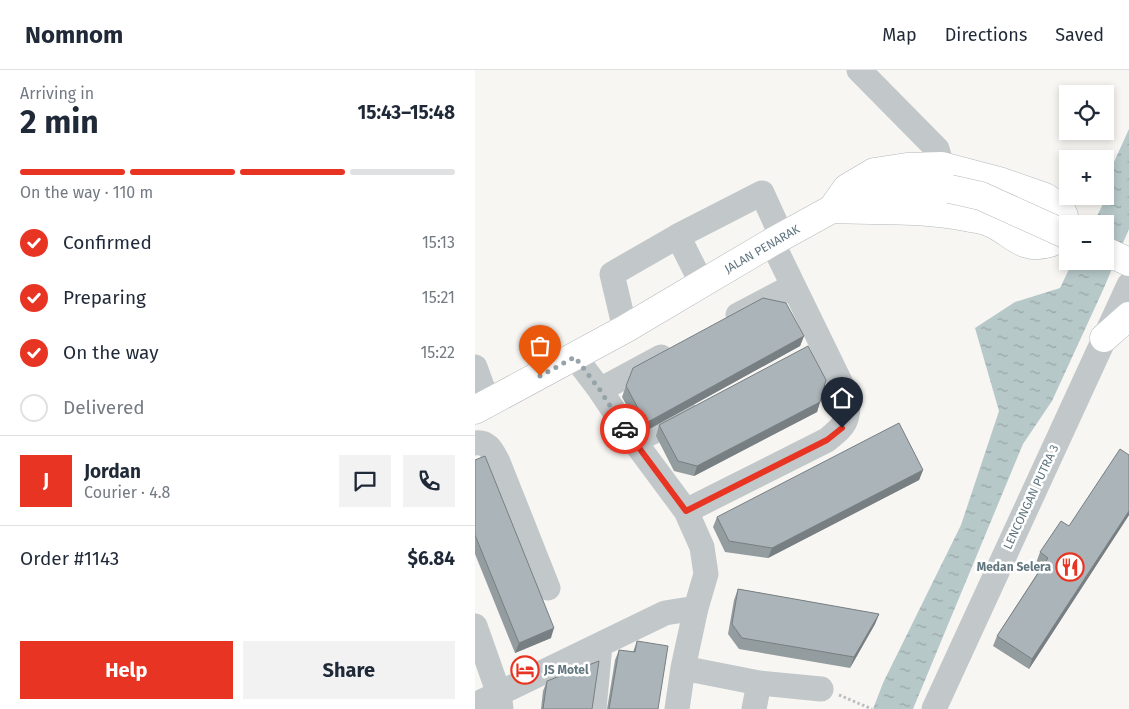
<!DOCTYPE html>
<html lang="en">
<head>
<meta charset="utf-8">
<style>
  body { margin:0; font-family:"Fira Sans",sans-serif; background:#f2f2f3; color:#1f2937; height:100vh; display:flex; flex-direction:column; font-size:19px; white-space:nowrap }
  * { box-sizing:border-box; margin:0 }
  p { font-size:16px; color:#747a83 }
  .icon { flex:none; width:28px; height:28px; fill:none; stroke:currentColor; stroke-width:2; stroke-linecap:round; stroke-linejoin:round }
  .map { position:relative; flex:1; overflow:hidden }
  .details { display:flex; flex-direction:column; background:#fff; width:475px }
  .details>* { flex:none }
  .buttons { position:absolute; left:584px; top:15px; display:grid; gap:10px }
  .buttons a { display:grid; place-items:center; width:55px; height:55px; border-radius:0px; background:#fff; box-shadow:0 2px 8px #0003; font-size:25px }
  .pin { position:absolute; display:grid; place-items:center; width:42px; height:42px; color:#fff; margin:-51px -21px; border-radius:50% 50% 50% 0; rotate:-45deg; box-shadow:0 0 5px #0007 }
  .pin .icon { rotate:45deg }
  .courier { position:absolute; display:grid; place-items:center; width:50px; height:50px; margin:-25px; border:4px solid #e83422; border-radius:50%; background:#fff; color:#222; box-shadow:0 1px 6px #0007 }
  .summary em { font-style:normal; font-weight:700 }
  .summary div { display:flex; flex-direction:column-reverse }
  .summary { display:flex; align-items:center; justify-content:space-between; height:85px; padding:0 20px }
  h1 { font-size:32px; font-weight:700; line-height:38px }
  .bar { display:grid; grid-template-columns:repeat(4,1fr); gap:8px 5px; align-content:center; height:60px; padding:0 20px }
  .bar i { height:6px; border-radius:4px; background:#e0e1e3 }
  .bar .on { background:#e83422 }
  .bar p { grid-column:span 4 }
  .line { display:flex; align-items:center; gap:12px; padding:0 20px; border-top:1px solid #e0e1e3 }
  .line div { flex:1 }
  .round { display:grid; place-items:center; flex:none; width:52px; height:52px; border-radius:0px; background:#f2f2f3 }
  ol { padding:0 20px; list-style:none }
  li { display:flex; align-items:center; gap:15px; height:55px }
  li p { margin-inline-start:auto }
  li .icon { padding:5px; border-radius:50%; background:#e83422; color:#fff; stroke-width:4 }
  li:last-child { color:#747a83 }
  li i { width:28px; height:28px; border:2px solid #e0e1e3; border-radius:50% }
  .cta { display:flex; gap:10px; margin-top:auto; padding:10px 20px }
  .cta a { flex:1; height:58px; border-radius:0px; background:#e83422; color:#fff; font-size:20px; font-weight:700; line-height:58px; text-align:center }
  .cta a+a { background:#f2f2f3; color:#1f2937 }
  header { display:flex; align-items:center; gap:30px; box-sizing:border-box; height:70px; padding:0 25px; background:#fff; border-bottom:1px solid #e0e1e3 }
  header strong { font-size:24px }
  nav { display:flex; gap:28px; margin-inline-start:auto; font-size:18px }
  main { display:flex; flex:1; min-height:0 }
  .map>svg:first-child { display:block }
  .water { fill:url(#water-ripples) }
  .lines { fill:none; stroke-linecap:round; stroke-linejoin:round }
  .major-casing { stroke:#b3b9bc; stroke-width:29 }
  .path { stroke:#bcbfc1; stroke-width:3; stroke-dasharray:2.5 2.5; stroke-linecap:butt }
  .minor { stroke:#c2c7c9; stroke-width:25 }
  .major { stroke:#fff; stroke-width:28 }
  .major-bridge-casing { stroke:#b3b9bc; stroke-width:29; stroke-linecap:butt }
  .major-bridge { stroke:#fff; stroke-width:28 }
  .wall { fill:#939c9f }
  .shaded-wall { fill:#787f82 }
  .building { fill:#abb5b9; stroke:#787f82 }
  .done { stroke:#96a3a8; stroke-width:5; stroke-dasharray:0 9 }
  .route { stroke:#e83422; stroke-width:6 }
  .labels { text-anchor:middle; stroke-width:5; stroke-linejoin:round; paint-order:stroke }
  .street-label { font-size:12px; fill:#61767f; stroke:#fff }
  .poi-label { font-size:12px; font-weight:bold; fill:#61767f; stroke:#fff; text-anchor:end }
</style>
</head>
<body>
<header>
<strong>Nomnom</strong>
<nav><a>Map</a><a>Directions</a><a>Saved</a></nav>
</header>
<main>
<section class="details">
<div class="summary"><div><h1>2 min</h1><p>Arriving in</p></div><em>15:43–15:48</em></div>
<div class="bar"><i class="on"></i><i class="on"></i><i class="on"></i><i></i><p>On the way · 110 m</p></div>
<ol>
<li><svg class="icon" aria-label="check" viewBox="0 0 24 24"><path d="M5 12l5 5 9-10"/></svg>Confirmed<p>15:13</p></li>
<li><svg class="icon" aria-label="check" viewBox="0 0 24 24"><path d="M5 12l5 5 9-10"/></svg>Preparing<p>15:21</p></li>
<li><svg class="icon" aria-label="check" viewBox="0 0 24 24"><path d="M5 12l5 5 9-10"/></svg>On the way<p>15:22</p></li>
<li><i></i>Delivered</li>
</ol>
<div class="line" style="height:90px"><b class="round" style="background:#e83422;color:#fff">J</b><div><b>Jordan</b><p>Courier · 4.8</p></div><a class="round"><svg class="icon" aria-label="chat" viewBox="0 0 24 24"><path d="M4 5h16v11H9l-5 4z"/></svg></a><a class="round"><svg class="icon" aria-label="phone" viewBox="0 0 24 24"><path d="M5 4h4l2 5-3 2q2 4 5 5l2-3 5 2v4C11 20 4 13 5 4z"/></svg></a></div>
<div class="line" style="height:65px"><div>Order #1143</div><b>$6.84</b></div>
<div class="cta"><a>Help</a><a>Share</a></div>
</section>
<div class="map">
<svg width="654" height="639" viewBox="0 0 654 639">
  <defs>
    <pattern id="water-ripples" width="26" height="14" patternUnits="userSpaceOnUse" patternTransform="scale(1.25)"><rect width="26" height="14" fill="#b7c8c9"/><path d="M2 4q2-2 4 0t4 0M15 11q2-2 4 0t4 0" fill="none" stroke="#98a7a8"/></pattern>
  </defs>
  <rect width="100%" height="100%" fill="#f7f6f3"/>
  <path class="water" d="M654,59V159L628,220L577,331L548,374L438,639H398L408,613L486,455L524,341L500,258L540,232L585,218L598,191H630V154H618L627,136L634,103Z"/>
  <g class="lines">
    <g class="major-casing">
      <path id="major" d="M467,96L524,111L570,127L585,137L589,146L575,173C546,182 537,161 513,152C506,149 498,149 491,147C447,138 402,141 357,139L372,118L399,102L432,97Z
        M630,181L654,192
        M629,268L654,246
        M0,340L150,259L297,172L357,139L395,123L427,117L459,116L475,119"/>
    </g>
    <path class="path" d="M364,625L397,639"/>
    <path class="minor" d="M384,0L462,79L467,96
      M203,166L287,123L307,167
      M263,245L318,216
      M150,259L137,204L203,166L227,214
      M100,287L125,320L159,371L211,441
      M0,297L13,333
      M125,320L186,287
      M159,371L213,345
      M0,373C13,371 17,381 23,392L73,518
      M0,556L24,624L26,639
      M208,598L284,613L346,619
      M0,635L190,543L221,538
      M119,639L125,575
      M202,639L208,598L221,538L231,504L227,477L211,441L352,370C371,354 373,353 373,328L297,172
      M279,639L284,613
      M459,639L654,215"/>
    <use href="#major" class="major"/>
    <g class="major-bridge-casing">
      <path id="major-bridge" d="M475,119L506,126L592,165"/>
    </g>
    <use href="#major-bridge" class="major-bridge"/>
  </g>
  <path class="wall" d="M329,266L325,276L167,363L147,327L151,316Z
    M345,332L342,342L219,406L199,401L181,366L184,355Z
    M654,385V445L554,599L518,576L522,566L567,496L561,493L565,482L594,456Z
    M0,390L76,568L40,583L0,484Z
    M448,400L444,410L293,488L250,482L238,457L242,447Z
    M263,519L404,544L400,554L375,598L264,579L253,564L259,530Z
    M162,571L183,639H132L140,590L144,580L158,582Z
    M72,611L117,639H66L68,621Z"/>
  <path class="shaded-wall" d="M329,266L325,276L167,363L171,353Z
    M345,332L342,342L219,406L222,396Z
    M448,400L444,410L293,488L297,478Z
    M654,441V445L554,599L557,589Z
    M404,544L400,554L375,598L379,587Z
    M79,558L76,568L40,583L44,573Z"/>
  <path class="building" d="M288,228L311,233L329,266L171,353L151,316L158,298Z
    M333,276L351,310L345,332L222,396L203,391L184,355Z
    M424,353L448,400L297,478L254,471L242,447Z
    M645,379L654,385V441L557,589L522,566L573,488L565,482L586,451L594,456Z
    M10,386L79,558L44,573L0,465V390Z
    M263,519L404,544L379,587L267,568L257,554Z
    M162,571L193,576L183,639H134L144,580L160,582Z
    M124,591L117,639H68L72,611Z"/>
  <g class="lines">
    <path class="done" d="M65,306L100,287L125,320L150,359"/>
    <path class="route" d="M150,359L211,441L352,370L367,358"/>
  </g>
  <defs>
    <g id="restaurant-ring" transform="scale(1.4375)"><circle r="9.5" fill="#fff" stroke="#e83422" stroke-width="1.5"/><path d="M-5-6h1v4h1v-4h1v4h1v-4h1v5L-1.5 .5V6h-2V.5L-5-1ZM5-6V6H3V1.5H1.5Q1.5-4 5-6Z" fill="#e83422"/></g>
    <g id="hotel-ring" transform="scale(1.4375)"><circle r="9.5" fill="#fff" stroke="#e83422" stroke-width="1.5"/><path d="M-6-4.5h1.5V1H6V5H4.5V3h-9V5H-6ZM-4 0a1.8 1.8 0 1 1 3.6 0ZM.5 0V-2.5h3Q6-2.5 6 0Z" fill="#e83422"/></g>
  </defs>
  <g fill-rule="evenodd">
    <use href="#restaurant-ring" x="595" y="497"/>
    <use href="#hotel-ring" x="50" y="600"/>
  </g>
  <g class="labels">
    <g class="street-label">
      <text transform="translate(287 179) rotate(-30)" y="4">JALAN PENARAK</text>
      <text transform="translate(556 427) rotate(-65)" y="4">LENCONGAN PUTRA 3</text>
    </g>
    <g class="poi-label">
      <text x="576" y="501">Medan Selera</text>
      <text x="69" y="604" text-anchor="start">JS Motel</text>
    </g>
  </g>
</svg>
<div class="buttons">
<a><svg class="icon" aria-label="locate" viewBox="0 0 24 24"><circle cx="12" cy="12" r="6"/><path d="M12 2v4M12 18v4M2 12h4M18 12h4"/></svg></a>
<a>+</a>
<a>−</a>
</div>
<div class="pin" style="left:65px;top:306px;background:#ea580c"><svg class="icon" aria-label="bag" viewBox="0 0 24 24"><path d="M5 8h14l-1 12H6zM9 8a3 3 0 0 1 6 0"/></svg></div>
<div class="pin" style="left:367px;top:358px;background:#1f2937"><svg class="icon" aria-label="home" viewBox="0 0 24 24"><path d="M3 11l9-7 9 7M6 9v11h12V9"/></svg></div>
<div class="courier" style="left:150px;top:359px"><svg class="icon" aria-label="car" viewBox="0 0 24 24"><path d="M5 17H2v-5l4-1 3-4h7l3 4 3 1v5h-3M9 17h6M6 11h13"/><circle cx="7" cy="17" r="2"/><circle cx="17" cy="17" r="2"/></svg></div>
</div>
</main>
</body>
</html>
